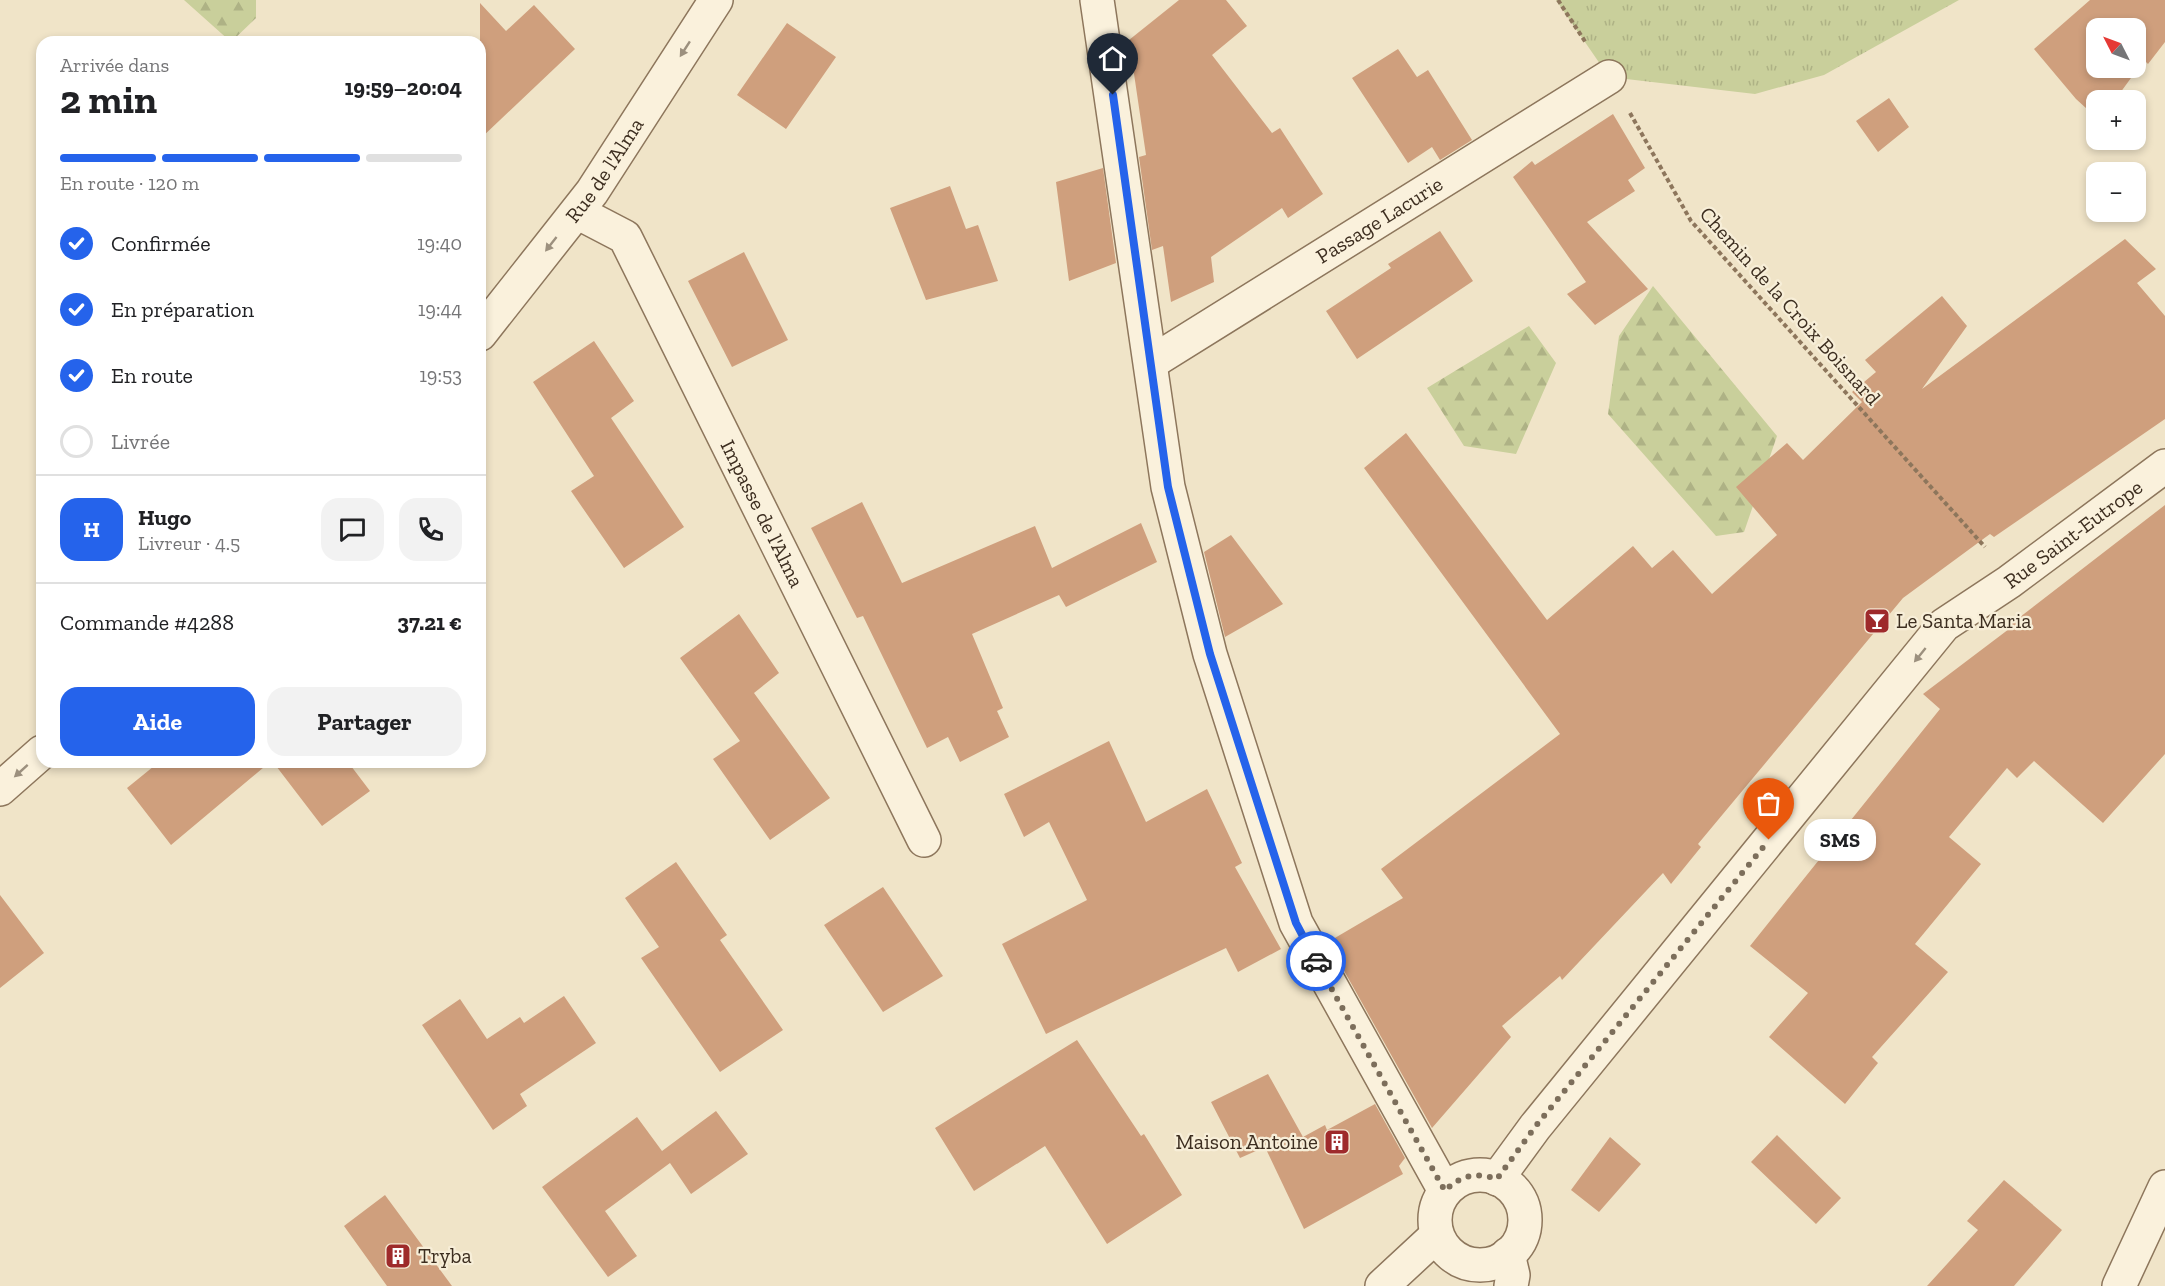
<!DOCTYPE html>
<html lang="fr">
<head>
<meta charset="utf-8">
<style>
  body { margin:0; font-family:"Zilla Slab",serif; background:#f2f2f2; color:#202124; height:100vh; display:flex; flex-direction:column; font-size:22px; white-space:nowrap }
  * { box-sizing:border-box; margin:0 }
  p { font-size:20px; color:#757577 }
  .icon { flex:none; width:33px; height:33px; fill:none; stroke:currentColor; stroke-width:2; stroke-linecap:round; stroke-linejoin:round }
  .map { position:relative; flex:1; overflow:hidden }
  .drawer { position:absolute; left:36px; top:36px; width:450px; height:732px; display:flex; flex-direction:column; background:#fff; border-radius:18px; box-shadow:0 3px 9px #0003 }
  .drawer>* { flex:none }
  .needle { width:39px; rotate:312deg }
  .tools { position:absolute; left:2086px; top:18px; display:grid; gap:12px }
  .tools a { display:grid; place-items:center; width:60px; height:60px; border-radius:12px; background:#fff; box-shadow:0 3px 9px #0003; font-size:30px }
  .pin { position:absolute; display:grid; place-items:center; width:51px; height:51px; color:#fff; margin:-62px -26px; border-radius:50% 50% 50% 0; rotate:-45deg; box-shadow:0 0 6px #0007 }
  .pin .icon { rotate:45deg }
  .courier { position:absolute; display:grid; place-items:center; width:60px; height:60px; margin:-30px; border:4px solid #2563eb; border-radius:50%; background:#fff; color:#222; box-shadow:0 2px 8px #0007 }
  .bubble { position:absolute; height:42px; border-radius:18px; background:#fff; box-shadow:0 3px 9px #0003; font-size:20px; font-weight:700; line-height:42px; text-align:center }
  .head em { font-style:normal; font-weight:700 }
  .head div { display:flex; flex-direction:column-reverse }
  .head { display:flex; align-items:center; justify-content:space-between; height:102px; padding:0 24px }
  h1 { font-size:39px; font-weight:700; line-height:45px }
  .bar { display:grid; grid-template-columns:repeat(4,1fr); gap:9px 6px; align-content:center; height:72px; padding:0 24px }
  .bar i { height:8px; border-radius:4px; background:#e0e0e0 }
  .bar .on { background:#2563eb }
  .bar p { grid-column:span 4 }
  .line { display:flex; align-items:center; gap:15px; padding:0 24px; border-top:2px solid #e0e0e0 }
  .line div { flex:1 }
  .round { display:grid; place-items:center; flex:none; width:63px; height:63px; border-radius:18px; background:#f2f2f2 }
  ol { padding:0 24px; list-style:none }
  li { display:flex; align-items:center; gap:18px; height:66px }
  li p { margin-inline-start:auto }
  li .icon { padding:6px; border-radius:50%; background:#2563eb; color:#fff; stroke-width:4 }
  li:last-child { color:#757577 }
  li i { width:33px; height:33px; border:3px solid #e0e0e0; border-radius:50% }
  .action { display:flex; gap:12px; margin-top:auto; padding:12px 24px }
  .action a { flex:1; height:69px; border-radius:18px; background:#2563eb; color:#fff; font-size:24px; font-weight:700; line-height:69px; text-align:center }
  .action a+a { background:#f2f2f2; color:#202124 }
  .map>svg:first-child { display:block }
  .grass { fill:url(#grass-tufts) }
  .forest { fill:url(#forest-firs) }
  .building { fill:#cf9f7d; fill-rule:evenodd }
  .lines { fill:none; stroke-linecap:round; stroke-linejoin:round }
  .minor-casing { stroke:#8d765c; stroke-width:36 }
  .path { stroke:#8d765c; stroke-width:4; stroke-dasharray:4.5 3; stroke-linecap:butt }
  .minor { stroke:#faf1dc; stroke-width:33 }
  .oneway { fill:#9c907e }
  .done { stroke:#7c6e5b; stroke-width:6; stroke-dasharray:0 10.8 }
  .route { stroke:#2563eb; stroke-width:8 }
  .labels { text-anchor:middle; stroke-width:4.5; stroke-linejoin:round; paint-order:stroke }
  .street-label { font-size:21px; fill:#3d2e20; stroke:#f7eed8 }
  .poi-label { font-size:21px; fill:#3d2e20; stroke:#f7eed8; text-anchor:start }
</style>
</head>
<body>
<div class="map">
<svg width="2165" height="1286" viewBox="0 0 2165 1286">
  <defs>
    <pattern id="grass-tufts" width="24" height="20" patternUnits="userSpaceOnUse" patternTransform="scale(1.5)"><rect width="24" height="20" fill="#c9cf9b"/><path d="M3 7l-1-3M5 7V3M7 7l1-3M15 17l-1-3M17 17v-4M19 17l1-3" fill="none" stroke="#aeb285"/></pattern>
    <pattern id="forest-firs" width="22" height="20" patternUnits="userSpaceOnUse" patternTransform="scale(1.5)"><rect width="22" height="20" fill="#c9cf9b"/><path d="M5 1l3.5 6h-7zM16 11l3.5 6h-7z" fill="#aeb285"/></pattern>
  </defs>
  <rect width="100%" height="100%" fill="#f0e4c8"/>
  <path class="grass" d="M1556,0H1959L1824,75L1755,94L1609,77Z"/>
  <path class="forest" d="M184,0H256V18L231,42Z
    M1653,286L1777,436L1744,532L1716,536L1608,414L1619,336Z
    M1529,326L1556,363L1516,454L1464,446L1427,388Z"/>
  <path class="building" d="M1179,0H1226L1247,26L1212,55L1272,133L1280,128L1323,194L1288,218L1282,208L1211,257L1214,282L1171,302L1163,246L1152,250L1139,157L1146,155L1129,40Z
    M2090,0H2165V42L2148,64L2144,60L2115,100H2097V118L2076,99L2034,49ZM2097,28H2136V68H2097Z
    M480,3L506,31L534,5L575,49L480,139Z
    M787,23L836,57L786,129L737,95Z
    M1398,49L1417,77L1428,70L1472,140L1440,160L1432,147L1408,163L1352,78Z
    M1889,98L1909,127L1878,152L1856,121Z
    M1613,114L1645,168L1628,180L1635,191L1587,222L1648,289L1595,325L1567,294L1586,282L1513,177L1532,161L1535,165Z
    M1103,168L1116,263L1069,281L1056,182Z
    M950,186L966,229L978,225L998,281L926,300L890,208Z
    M1440,231L1473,281L1357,359L1326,311L1391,268L1388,264Z
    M2125,239L2156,269L2137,283L2165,316V419L1994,537L1990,534L1903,598L1698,844L1701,847L1671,884L1663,873L1562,980L1560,976L1502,1026L1511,1037L1432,1128L1328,942L1403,898L1381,869L1560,734L1364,468L1406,433L1547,620L1633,546L1652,568L1673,550L1712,594L1777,535L1736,487L1787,443L1803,460L1862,402L1852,392L1876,372L1865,360L1942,296L1967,326L1922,389Z
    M744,252L788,340L732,367L688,281Z
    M594,341L634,401L611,418L684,527L624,568L571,491L594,476L533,382Z
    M862,502L902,583L1035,526L1052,568L1141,523L1157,562L1066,607L1059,595L972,634L1003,708L997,711L1009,737L960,762L948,737L927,748L863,616L857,618L811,528Z
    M2165,505V754L2103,823L2034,761L2017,778L2007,768L1949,837L1981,864L1915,944L1948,972L1872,1057L1878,1063L1845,1104L1769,1037L1808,993L1750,946L1940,709L1923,694L2009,629L2007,627Z
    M1231,535L1283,604L1225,637L1204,552Z
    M739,614L779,673L754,693L830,798L770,840L713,759L740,741L680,658Z
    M1109,741L1146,822L1207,789L1242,863L1235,867L1281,949L1238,972L1226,948L1046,1034L1002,944L1087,900L1049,822L1024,837L1004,794Z
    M159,762H270L171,845L127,788Z
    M273,762H348L370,791L322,826Z
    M676,862L727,935L720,940L783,1030L720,1072L641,958L659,947L625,898Z
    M883,887L943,976L883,1012L824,925Z
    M0,895L44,953L0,988Z
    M564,996L596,1043L520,1094L527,1106L493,1130L422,1025L460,999L487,1039L520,1017L524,1023Z
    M1077,1040L1141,1136L1144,1134L1182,1195L1107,1244L1045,1146L974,1191L935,1128Z
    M1268,1074L1303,1137L1325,1125L1327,1130L1375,1104L1405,1158L1399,1166L1403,1174L1304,1229L1265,1147L1240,1158L1211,1102Z
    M716,1111L748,1154L691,1194L670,1163L605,1211L637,1256L608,1277L542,1187L637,1117L662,1151Z
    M1777,1135L1841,1198L1816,1224L1751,1162Z
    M1610,1137L1641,1164L1599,1212L1571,1190Z
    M2004,1180L2062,1230L2014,1286H1927L1978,1230L1967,1221Z
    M385,1195L452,1286H387L344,1226Z"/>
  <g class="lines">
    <g class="minor-casing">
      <g id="minor">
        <path d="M1097,0L1168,487L1210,654L1296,923L1445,1191"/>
        <path id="s1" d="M577,212L625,237L924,840"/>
        <path id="s2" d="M480,334L592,192L716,0"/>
        <path id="s3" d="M1152,362L1609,77"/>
        <path d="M0,789L42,752"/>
        <circle cx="1480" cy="1220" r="45"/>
        <path id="s4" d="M1497,1179L1535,1127L1944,625L2009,582L2165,466"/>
        <path d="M1508,1254L1513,1275L1511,1286"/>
        <path d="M1382,1286L1437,1235"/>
        <path d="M2119,1286L2165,1187"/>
      </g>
    </g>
    <path class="path" d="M1558,0L1586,43
      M1630,113L1691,221L1985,547"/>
    <use href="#minor" class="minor"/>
  </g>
  <defs><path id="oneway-solid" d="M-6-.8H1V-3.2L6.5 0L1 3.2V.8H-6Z" transform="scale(1.5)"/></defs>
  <g class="oneway">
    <use href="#oneway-solid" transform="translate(685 49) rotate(123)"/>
    <use href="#oneway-solid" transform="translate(551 244) rotate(128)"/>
    <use href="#oneway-solid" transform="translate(1920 655) rotate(129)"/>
    <use href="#oneway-solid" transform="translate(21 771) rotate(138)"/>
  </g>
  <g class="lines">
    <path class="done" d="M1316,961L1445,1191C1460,1175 1477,1172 1497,1179L1535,1127L1769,840"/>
    <path class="route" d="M1113,95L1168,487L1210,654L1296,923L1316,961"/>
  </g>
  <defs>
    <g id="bar-square" transform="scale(1.35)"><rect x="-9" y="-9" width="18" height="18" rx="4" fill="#9e2a2b" stroke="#f7eed8"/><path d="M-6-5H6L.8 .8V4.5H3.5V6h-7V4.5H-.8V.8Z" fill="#fff"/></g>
    <g id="building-square" transform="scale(1.35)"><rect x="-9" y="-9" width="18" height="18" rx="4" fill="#9e2a2b" stroke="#f7eed8"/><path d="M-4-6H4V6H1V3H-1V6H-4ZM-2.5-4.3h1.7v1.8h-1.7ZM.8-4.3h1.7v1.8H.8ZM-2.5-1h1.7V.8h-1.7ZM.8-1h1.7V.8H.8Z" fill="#fff"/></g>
  </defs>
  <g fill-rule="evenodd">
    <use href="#bar-square" x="1877" y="621"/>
    <use href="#building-square" x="1337" y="1142"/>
    <use href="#building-square" x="398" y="1256"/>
  </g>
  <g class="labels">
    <g class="street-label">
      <text dy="7" stroke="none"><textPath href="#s2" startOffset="206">Rue de l'Alma</textPath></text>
      <text dy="7" stroke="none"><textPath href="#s3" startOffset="268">Passage Lacurie</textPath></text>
      <text transform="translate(1790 306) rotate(48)" y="7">Chemin de la Croix Boisnard</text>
      <text dy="7" stroke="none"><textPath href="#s1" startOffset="363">Impasse de l'Alma</textPath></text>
      <text dy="7" stroke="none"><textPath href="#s4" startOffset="870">Rue Saint-Eutrope</textPath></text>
    </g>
    <g class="poi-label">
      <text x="1896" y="628">Le Santa Maria</text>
      <text x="1318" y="1149" text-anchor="end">Maison Antoine</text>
      <text x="418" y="1263">Tryba</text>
    </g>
  </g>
</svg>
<div class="tools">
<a><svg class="needle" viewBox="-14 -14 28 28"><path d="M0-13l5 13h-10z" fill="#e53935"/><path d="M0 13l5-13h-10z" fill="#757577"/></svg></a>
<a>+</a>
<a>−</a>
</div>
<div class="pin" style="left:1769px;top:840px;background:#ea580c"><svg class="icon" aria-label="bag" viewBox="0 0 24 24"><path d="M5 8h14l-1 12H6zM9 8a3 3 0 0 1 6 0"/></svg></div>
<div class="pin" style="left:1113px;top:95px;background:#1f2937"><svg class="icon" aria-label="home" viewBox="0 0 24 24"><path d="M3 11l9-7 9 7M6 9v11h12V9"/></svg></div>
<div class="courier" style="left:1316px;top:961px"><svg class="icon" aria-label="car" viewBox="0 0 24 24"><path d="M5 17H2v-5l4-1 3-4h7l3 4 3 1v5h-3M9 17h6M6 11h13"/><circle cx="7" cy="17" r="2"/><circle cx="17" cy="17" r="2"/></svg></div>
<div class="bubble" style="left:1804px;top:819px;width:72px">SMS</div>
<section class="drawer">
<div class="head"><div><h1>2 min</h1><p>Arrivée dans</p></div><em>19:59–20:04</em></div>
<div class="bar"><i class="on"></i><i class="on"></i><i class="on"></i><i></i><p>En route · 120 m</p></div>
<ol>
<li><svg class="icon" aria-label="check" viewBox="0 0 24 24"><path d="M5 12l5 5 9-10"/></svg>Confirmée<p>19:40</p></li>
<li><svg class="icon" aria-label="check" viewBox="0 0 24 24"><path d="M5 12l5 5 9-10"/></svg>En préparation<p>19:44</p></li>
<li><svg class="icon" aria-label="check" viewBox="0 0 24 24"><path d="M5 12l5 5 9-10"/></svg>En route<p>19:53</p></li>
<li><i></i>Livrée</li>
</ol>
<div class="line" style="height:108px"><b class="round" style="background:#2563eb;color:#fff">H</b><div><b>Hugo</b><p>Livreur · 4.5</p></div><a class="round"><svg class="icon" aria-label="chat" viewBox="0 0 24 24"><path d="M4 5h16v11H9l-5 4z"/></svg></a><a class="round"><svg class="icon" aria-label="phone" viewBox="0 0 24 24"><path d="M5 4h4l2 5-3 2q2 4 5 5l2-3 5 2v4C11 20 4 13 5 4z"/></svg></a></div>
<div class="line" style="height:78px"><div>Commande #4288</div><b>37.21 €</b></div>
<div class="action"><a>Aide</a><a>Partager</a></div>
</section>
</div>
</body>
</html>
